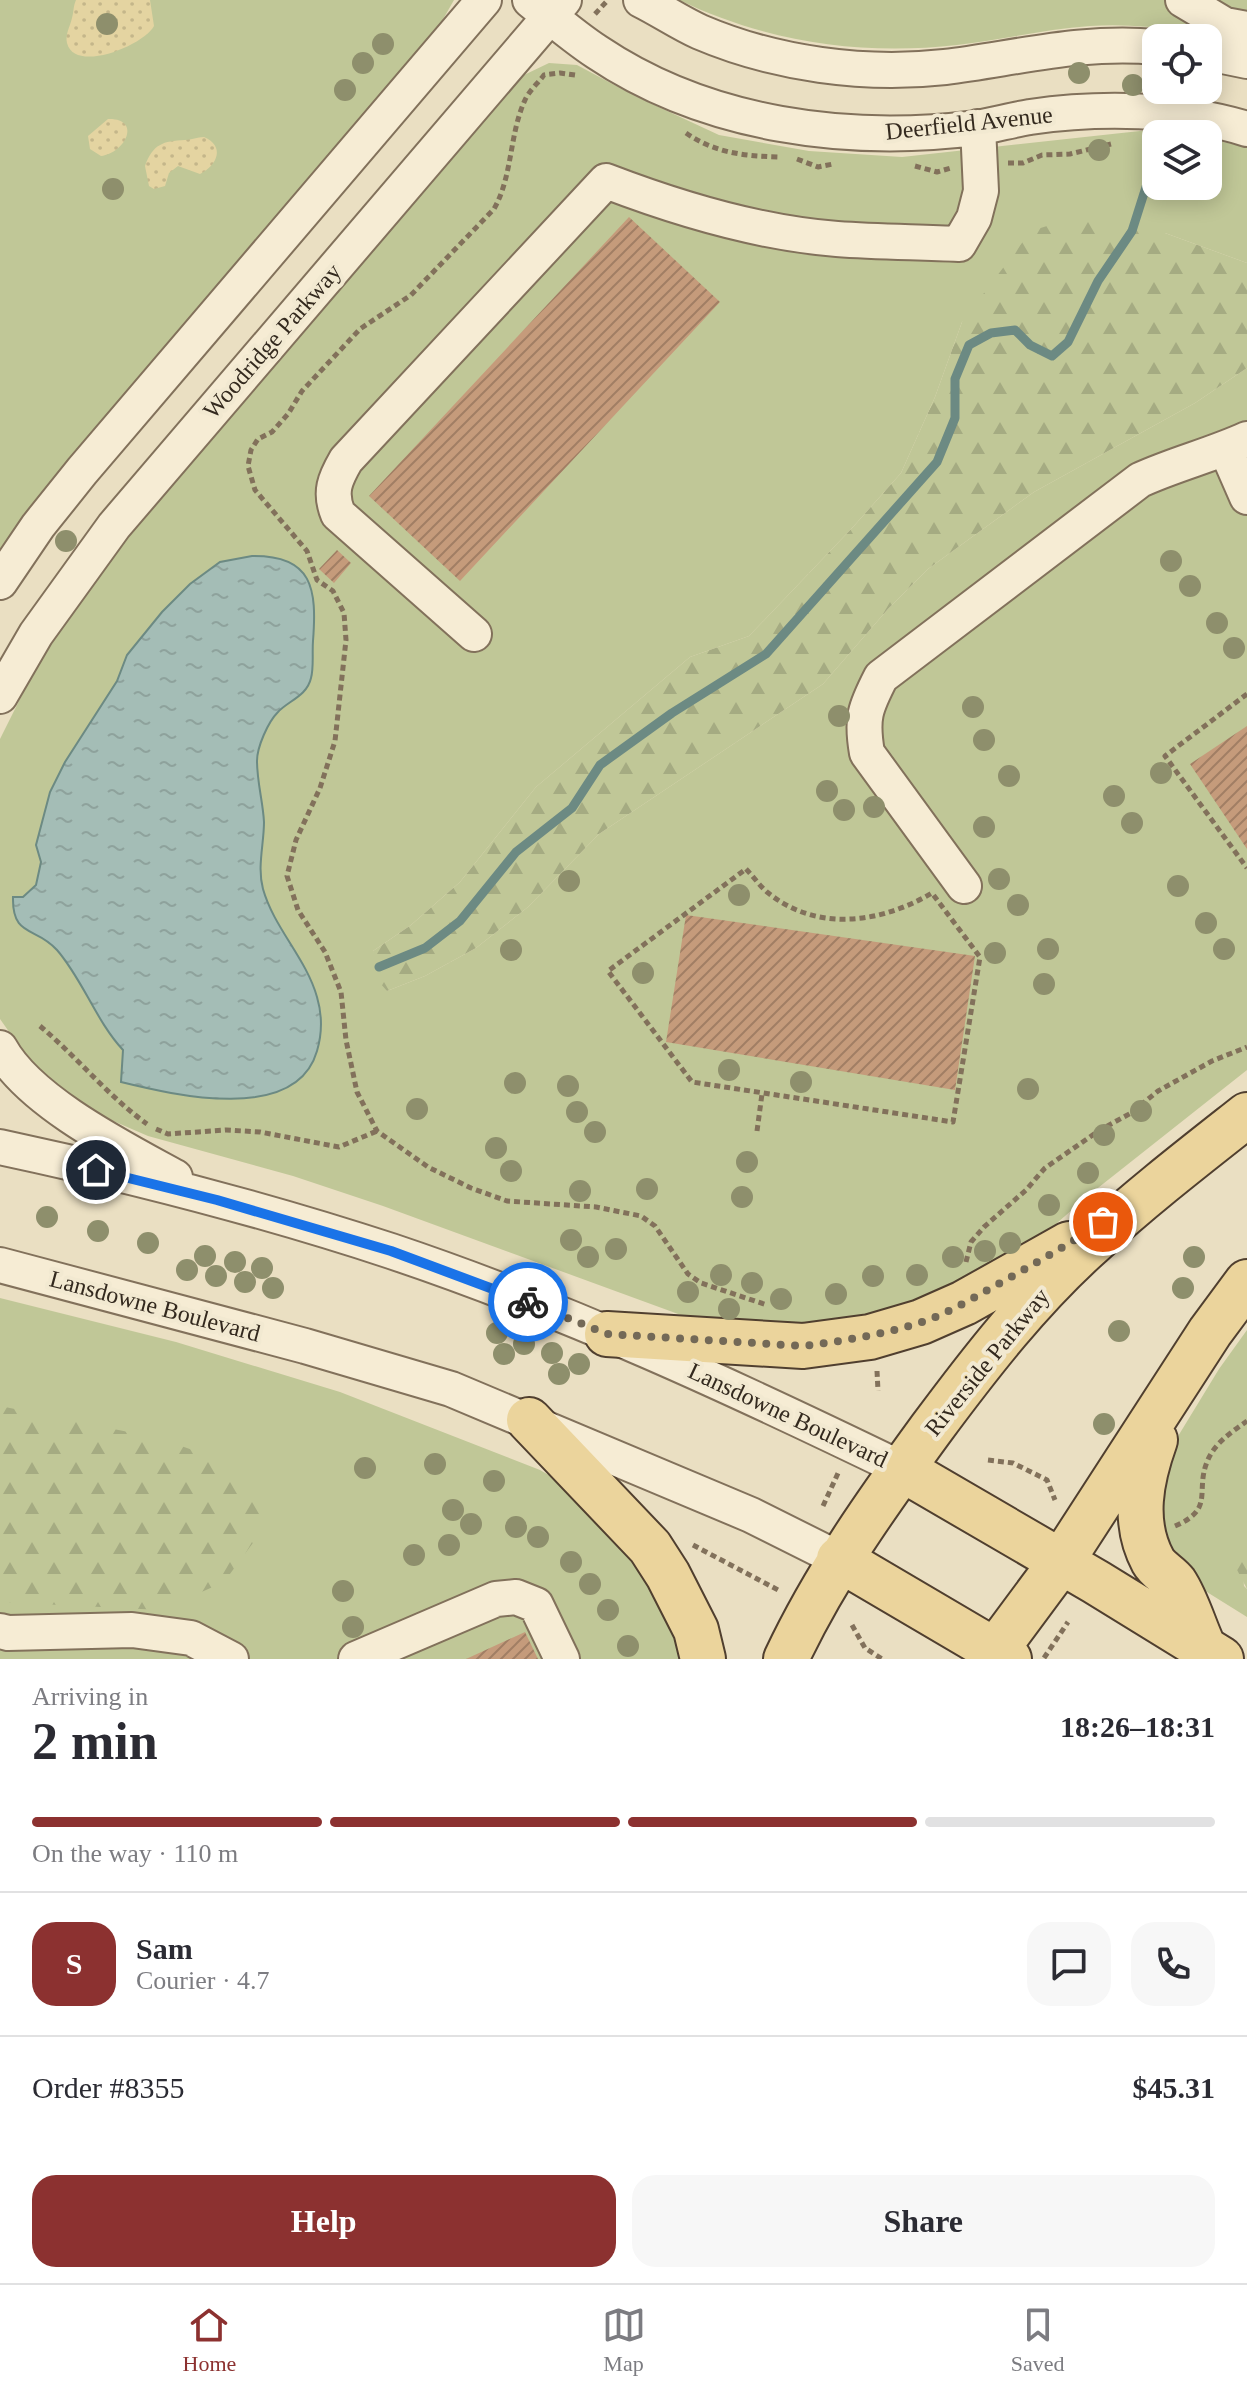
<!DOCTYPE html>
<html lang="en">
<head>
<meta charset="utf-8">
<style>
  body { margin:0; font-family:Georgia,serif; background:#f7f7f7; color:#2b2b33; height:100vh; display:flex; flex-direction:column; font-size:30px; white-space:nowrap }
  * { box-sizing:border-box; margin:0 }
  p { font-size:26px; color:#7c7c81 }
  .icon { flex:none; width:44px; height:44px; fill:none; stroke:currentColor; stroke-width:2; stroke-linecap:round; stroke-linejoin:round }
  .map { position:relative; height:1659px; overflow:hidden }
  .drawer { display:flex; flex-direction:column; background:#fff; flex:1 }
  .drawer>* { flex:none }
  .fabs { position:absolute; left:1142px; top:24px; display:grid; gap:16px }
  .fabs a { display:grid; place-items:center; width:80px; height:80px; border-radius:16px; background:#fff; box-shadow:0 4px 20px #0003; font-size:40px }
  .pin { position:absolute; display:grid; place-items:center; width:68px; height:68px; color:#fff; margin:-34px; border:4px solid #fff; border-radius:50%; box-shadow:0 2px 8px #0007 }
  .courier { position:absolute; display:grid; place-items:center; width:80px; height:80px; margin:-40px; border:6px solid #1a73e8; border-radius:50%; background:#fff; color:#222; box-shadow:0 2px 10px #0007 }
  .overview em { font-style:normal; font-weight:700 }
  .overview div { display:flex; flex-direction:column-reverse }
  .overview { display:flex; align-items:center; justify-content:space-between; height:136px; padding:0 32px }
  h1 { font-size:52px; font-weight:700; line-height:60px }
  .bar { display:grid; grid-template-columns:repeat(4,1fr); gap:12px 8px; align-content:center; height:96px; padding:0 32px }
  .bar i { height:10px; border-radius:6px; background:#e1e1e2 }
  .bar .on { background:#8c3130 }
  .bar p { grid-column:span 4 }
  .line { display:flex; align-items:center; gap:20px; padding:0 32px; border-top:2px solid #e1e1e2 }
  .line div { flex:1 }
  .round { display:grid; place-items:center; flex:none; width:84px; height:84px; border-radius:24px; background:#f7f7f7 }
  .action { display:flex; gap:16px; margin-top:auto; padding:16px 32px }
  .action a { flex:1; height:92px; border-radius:24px; background:#8c3130; color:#fff; font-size:32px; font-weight:700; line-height:92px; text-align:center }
  .action a+a { background:#f7f7f7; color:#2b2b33 }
  .dock { display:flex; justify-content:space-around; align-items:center; height:112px; border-top:2px solid #e1e1e2; background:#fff; font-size:22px; color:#7c7c81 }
  .dock a { display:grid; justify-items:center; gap:4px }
  .dock .on { color:#8c3130 }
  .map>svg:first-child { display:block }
  .green { fill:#c0c797 }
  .forest { fill:url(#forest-firs) }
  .sand { fill:url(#sand-dots) }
  .water { fill:url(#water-ripples); stroke:#6c8a83; stroke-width:2 }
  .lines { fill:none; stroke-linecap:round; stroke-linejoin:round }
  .stream { stroke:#6c8a83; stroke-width:9 }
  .building { fill:url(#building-hatch) }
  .minor-casing { stroke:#82715b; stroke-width:38 }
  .major-casing { stroke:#503f2f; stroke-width:48 }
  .path { stroke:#82715b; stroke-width:5; stroke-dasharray:6 4; stroke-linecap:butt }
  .minor { stroke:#f6ecd4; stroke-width:34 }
  .major { stroke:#ebd49c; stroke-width:44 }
  .tree { fill:#8e8f6c }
  .done { stroke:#736957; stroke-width:8; stroke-dasharray:0 14.4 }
  .route { stroke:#1a73e8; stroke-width:10 }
  .labels { text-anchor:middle; stroke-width:8; stroke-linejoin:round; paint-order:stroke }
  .street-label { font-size:24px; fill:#33291e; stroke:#f2e9d1 }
</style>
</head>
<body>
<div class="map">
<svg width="1247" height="1659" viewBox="0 0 1247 1659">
  <defs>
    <pattern id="forest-firs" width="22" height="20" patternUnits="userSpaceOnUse" patternTransform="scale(2)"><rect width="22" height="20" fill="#c0c797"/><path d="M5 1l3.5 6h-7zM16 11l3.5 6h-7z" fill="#a5ab82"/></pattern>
    <pattern id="sand-dots" width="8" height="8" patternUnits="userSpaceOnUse" patternTransform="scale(2)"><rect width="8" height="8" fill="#e4d4a1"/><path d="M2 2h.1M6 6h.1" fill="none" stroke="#c4b68a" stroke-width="1.8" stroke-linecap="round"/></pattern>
    <pattern id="water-ripples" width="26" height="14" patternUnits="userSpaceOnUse" patternTransform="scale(2)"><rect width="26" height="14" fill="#a4bdb6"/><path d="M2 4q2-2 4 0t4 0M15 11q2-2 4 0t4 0" fill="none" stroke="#8ea29c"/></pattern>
    <pattern id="building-hatch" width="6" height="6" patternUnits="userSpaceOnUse" patternTransform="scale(2)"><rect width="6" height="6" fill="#c59b7b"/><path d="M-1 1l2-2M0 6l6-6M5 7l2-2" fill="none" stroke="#a17e64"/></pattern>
  </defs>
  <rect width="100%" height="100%" fill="#eadfc2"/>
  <path class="green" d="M0,0H454L438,28L174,336L29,509L0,553Z
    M679,0H1247V43C1196,33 1143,22 1090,26C1045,29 1002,40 957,45C861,56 767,42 679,0Z
    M549,63L577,65L635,96L719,135L809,151L902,157L1149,130L1175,134H1156V186H1208V139L1247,147V263L1165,233L962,322L935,397L901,473L853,527L749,636L690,657L536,787L460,882L411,925L373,951L387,991L425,976L476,948L528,907L599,834L823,684L888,609L928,569L1034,492L1195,403L1247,368V1070L1089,1195L1017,1258L983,1279L837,1330L700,1322L383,1206L293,1176L148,1136L104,1117L69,1098L29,1060L0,1019V739L35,669L75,601L277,359L524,75Z
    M0,1298L176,1342L340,1392L540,1470L585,1496L627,1531L694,1659H0Z
    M1247,1330V1549L1241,1550L1244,1586L1247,1589V1617L1178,1574L1154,1528L1169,1451L1219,1369Z"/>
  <path class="forest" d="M1063,221L1104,222L1165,233L1247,263V368L1195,403L1034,492L928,569L888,609L823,684L599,834L528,907L476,948L425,976L387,991L374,976L373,951L411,925L460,882L536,787L690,657L749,636L853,527L901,473L935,397L962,322L1031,231Z
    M0,1406L158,1438L236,1465L261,1496L258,1536L224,1582L161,1610L0,1602Z
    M1241,1549H1247V1589L1234,1564Z"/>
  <path class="sand" d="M76,0H150L154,26C144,45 75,74 67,43C65,34 70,27 72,18C74,11 73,7 76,0Z
    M108,119C142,118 126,153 101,156L90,149L88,136Z
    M204,137C225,146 218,165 200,174L178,166L169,173L165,186L154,189L149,186L145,166C153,144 163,141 185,140C192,140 197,137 204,137Z"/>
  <path class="water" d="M252,556C313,555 317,589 313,641C312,653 314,667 311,678C307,696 288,701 278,712C268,722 257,747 257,761C257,782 263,802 264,822C264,844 257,867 263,889C274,928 306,958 317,997C322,1014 322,1034 317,1051C296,1124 174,1095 121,1082L123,1050C96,1021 83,980 57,950C36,926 12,938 13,897H23L36,885L41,862L36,845L50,792L65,762L117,681L127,655L162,612L190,584L220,562Z"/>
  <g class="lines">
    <path class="stream" d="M379,967L425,948L460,921L516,852L572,808L600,765L672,713L766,654L937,462L955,418V379L969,345L991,333L1015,330L1030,345L1052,356L1068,342L1098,281L1132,231L1153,165"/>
  </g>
  <path class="building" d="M629,217L720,302L460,581L369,496Z
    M337,550L351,563L334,583L319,569Z
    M1247,726V849L1190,764Z
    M686,915L975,956L955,1090L666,1042Z
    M525,1632L538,1659H466Z"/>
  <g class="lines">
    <g class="minor-casing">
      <path id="minor" d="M530,0C552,18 574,37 597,52C707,126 848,144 976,128C994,125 1012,120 1030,117C1100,107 1179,108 1247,129
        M641,0C661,10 680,23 700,32C775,64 864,76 945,67C1016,58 1084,40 1156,47
        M1183,0L1225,25L1247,29
        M1208,53L1247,61
        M1226,449L1247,497
        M0,582L38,526L82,471L484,0
        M474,634L338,514C329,492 335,479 346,460L606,181C679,209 758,233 837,239C877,242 918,242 959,244L974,218L981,191L978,127
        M0,696L36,634L114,526L564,0
        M964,886L867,753C861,718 865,708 881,677L1140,480C1175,464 1212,455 1247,439
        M0,1048C29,1101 122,1148 175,1177
        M0,1147C131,1175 263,1209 391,1251C567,1310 735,1388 902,1469
        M0,1265L305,1346L451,1389L751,1515L839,1559
        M0,1631L8,1633L132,1630L191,1638L231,1659
        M356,1659L496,1599L516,1597L536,1605L562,1659"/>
    </g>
    <g class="major-casing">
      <path id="major" d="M607,1334L803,1346L870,1337L921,1322L964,1303L1069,1244
        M529,1420L650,1547L668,1575L696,1630L703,1659
        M1155,1440C1141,1479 1132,1522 1153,1561C1158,1570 1169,1575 1175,1583C1187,1601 1194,1627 1203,1646
        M902,1469L1096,1582L1221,1659
        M839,1559L1009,1659
        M786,1659C825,1576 877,1503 931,1429C980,1363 1031,1297 1093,1242C1142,1197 1195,1156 1247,1115
        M989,1659L1061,1562L1210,1332L1247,1282"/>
    </g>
    <path class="path" d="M595,14L608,0
      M575,75L560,73L544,75C538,83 529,91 525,100C509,135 513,175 494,209L411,295L360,329L302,391L288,414L272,432L258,439L251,450L248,466L255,490L307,551L317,580L333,591L344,613L346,640L335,741L320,788L296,840L287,876L298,910L325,952L341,992L346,1040L357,1092L377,1131L428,1167L471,1188L507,1201L596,1207L641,1216L655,1226L688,1274L701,1283L767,1305
      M686,133C715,153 744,156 779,157
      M797,159L818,167L833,164
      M1008,163H1023L1042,155L1070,154L1111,144
      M915,166L937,172L951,168
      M1247,694L1165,756L1247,868
      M746,869C753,876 759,885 767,892C817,933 881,923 932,893L980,957L953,1122L692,1082L608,971Z
      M40,1026C77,1057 108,1096 147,1124
      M156,1129L168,1134L226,1130L260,1132L339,1147L377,1131
      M757,1131L762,1094
      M966,1262L971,1242L984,1227L1026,1190L1045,1168L1100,1130L1131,1113L1158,1091L1212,1061L1247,1047
      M877,1371L878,1391
      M988,1460L1013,1463L1047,1480L1055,1500
      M823,1506L839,1471
      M1175,1526C1215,1509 1195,1492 1207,1462C1214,1443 1232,1432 1247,1421
      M693,1545L780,1591
      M852,1625L865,1648L882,1659
      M1044,1658L1068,1622"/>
    <use href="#minor" class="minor"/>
    <use href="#major" class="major"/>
  </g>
  <g class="tree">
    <circle cx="107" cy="24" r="11"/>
    <circle cx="383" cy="44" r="11"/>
    <circle cx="363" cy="63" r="11"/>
    <circle cx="1079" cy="73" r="11"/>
    <circle cx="1133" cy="85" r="11"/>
    <circle cx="345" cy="90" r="11"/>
    <circle cx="1099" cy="150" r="11"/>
    <circle cx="113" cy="189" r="11"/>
    <circle cx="66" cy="541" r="11"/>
    <circle cx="1171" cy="561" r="11"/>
    <circle cx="1190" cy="586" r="11"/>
    <circle cx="1217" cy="623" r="11"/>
    <circle cx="1234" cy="648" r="11"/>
    <circle cx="973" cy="707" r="11"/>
    <circle cx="839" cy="716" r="11"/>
    <circle cx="984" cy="740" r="11"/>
    <circle cx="1161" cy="773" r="11"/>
    <circle cx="1009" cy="776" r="11"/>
    <circle cx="827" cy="791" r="11"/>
    <circle cx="1114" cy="796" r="11"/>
    <circle cx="874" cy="807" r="11"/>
    <circle cx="844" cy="810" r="11"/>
    <circle cx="1132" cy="823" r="11"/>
    <circle cx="984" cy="827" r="11"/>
    <circle cx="999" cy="879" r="11"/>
    <circle cx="569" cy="881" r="11"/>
    <circle cx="1178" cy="886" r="11"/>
    <circle cx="739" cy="895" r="11"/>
    <circle cx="1018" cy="905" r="11"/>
    <circle cx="1206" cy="923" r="11"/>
    <circle cx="1048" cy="949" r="11"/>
    <circle cx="1224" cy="949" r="11"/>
    <circle cx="511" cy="950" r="11"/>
    <circle cx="995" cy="953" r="11"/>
    <circle cx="643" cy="973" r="11"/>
    <circle cx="1044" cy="984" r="11"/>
    <circle cx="729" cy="1070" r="11"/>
    <circle cx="801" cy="1082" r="11"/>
    <circle cx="515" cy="1083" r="11"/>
    <circle cx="568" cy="1086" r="11"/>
    <circle cx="1028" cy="1089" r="11"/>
    <circle cx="417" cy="1109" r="11"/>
    <circle cx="1141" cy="1111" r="11"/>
    <circle cx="577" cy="1112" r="11"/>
    <circle cx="595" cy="1132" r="11"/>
    <circle cx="1104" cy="1135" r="11"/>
    <circle cx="496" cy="1148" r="11"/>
    <circle cx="747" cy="1162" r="11"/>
    <circle cx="511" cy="1171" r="11"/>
    <circle cx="1088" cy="1173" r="11"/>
    <circle cx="647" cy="1189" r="11"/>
    <circle cx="580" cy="1191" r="11"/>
    <circle cx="742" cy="1197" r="11"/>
    <circle cx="1049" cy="1205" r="11"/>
    <circle cx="47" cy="1217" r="11"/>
    <circle cx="98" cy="1231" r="11"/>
    <circle cx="571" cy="1240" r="11"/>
    <circle cx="148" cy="1243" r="11"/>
    <circle cx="1010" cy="1243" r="11"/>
    <circle cx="616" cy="1249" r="11"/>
    <circle cx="985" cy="1251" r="11"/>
    <circle cx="205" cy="1256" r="11"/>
    <circle cx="588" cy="1257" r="11"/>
    <circle cx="953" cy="1257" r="11"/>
    <circle cx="1194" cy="1257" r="11"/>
    <circle cx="235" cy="1262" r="11"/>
    <circle cx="262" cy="1268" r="11"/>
    <circle cx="187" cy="1270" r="11"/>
    <circle cx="721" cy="1275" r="11"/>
    <circle cx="917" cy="1275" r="11"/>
    <circle cx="216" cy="1276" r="11"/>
    <circle cx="873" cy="1276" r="11"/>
    <circle cx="245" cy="1282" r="11"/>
    <circle cx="752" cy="1283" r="11"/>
    <circle cx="273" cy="1288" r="11"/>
    <circle cx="1183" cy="1288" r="11"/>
    <circle cx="688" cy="1292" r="11"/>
    <circle cx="836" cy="1294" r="11"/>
    <circle cx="781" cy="1299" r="11"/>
    <circle cx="729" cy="1309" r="11"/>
    <circle cx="1119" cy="1331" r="11"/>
    <circle cx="497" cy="1333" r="11"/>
    <circle cx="524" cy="1344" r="11"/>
    <circle cx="552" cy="1353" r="11"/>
    <circle cx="504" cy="1354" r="11"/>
    <circle cx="579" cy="1364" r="11"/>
    <circle cx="559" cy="1374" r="11"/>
    <circle cx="1104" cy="1424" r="11"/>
    <circle cx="435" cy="1464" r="11"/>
    <circle cx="365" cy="1468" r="11"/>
    <circle cx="494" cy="1481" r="11"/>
    <circle cx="453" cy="1510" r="11"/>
    <circle cx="471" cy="1524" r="11"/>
    <circle cx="516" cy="1527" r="11"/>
    <circle cx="538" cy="1537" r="11"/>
    <circle cx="449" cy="1545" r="11"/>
    <circle cx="414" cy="1555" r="11"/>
    <circle cx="571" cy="1562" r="11"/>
    <circle cx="590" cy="1584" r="11"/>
    <circle cx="343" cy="1591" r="11"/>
    <circle cx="608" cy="1610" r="11"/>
    <circle cx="353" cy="1627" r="11"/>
    <circle cx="628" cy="1646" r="11"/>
  </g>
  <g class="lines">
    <path class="done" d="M528,1302L607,1334L803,1346C843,1341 881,1335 919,1323C944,1315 968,1301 991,1288C1029,1267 1066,1246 1103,1222"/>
    <path class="route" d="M96,1170L217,1200L391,1251L528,1302"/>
  </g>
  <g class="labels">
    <g class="street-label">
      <text transform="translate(969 123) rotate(-6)" y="8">Deerfield Avenue</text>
      <text transform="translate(272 341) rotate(-49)" y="8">Woodridge Parkway</text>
      <text transform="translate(155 1306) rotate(15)" y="8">Lansdowne Boulevard</text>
      <text transform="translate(987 1362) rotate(-51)" y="8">Riverside Parkway</text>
      <text transform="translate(788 1415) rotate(25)" y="8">Lansdowne Boulevard</text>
    </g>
  </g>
</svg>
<div class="fabs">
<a><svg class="icon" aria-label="locate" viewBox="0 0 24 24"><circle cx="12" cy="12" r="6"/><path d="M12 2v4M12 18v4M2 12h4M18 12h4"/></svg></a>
<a><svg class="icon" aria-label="layers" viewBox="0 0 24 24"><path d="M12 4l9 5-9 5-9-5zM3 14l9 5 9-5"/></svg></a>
</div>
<div class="pin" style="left:1103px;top:1222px;background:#ea580c"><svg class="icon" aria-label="bag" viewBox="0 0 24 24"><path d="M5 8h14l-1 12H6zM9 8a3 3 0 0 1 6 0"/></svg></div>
<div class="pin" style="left:96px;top:1170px;background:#1f2937"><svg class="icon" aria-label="home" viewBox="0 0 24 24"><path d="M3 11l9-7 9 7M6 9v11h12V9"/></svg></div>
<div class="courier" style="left:528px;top:1302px"><svg class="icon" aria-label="bike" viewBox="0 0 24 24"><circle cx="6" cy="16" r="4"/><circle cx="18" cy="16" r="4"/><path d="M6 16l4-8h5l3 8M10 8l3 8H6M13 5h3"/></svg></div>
</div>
<section class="drawer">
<div class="overview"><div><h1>2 min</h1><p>Arriving in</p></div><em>18:26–18:31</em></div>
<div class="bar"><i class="on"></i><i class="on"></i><i class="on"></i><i></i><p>On the way · 110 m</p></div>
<div class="line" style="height:144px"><b class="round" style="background:#8c3130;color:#fff">S</b><div><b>Sam</b><p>Courier · 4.7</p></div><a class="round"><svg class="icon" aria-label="chat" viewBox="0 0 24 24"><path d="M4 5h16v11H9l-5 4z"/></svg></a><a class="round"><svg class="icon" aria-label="phone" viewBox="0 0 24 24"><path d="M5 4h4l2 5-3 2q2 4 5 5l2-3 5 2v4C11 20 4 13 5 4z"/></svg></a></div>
<div class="line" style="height:104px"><div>Order #8355</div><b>$45.31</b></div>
<div class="action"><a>Help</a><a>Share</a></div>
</section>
<nav class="dock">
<a class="on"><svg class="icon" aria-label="home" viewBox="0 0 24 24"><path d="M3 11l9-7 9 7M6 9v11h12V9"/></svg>Home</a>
<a><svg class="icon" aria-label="map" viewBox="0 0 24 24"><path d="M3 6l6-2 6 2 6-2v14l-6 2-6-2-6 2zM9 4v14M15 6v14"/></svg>Map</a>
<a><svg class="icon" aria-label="saved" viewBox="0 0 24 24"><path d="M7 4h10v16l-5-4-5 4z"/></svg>Saved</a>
</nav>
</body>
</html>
